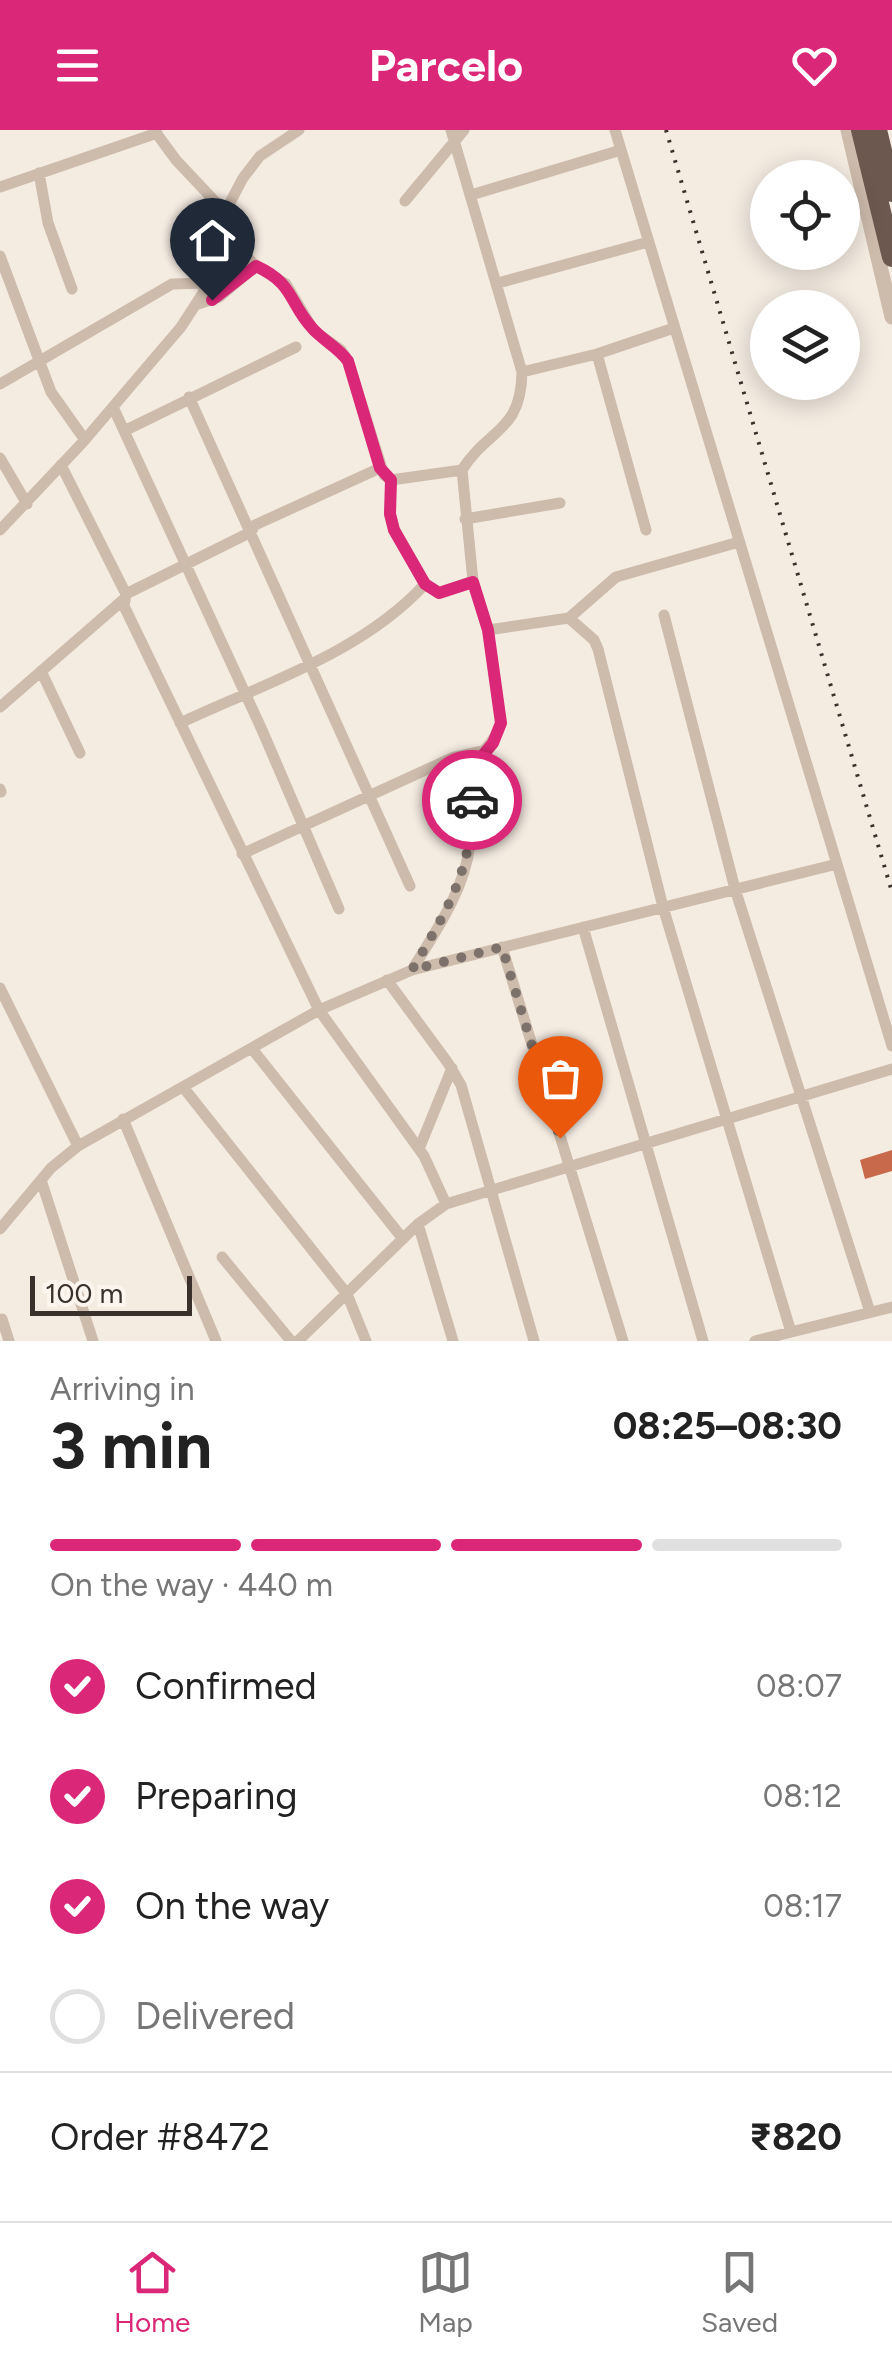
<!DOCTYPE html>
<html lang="en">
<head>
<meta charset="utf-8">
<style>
  body { margin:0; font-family:Figtree,sans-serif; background:#f2f2f2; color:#222; height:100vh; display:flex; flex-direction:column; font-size:38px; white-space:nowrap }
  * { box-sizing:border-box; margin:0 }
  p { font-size:32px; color:#767676 }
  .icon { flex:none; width:55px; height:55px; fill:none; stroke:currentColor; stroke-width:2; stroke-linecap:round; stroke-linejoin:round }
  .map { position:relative; height:1211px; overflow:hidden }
  .side { display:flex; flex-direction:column; background:#fff; flex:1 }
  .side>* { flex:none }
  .fabs { position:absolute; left:750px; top:30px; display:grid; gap:20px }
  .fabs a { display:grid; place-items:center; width:110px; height:110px; border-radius:50%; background:#fff; box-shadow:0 5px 25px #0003; font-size:50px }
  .scale { position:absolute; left:30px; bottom:25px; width:162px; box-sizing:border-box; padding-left:10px; border:5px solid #3b302b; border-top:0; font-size:28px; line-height:35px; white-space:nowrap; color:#3b302b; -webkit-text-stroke:8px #fbf5ee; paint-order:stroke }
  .pin { position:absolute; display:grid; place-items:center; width:85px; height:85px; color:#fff; margin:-102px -42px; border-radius:50% 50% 50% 0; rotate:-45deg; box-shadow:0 0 10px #0007 }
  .pin .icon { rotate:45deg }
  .courier { position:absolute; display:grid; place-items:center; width:100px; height:100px; margin:-50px; border:8px solid #db2777; border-radius:50%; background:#fff; color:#222; box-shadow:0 2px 12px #0007 }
  .headline em { font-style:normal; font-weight:700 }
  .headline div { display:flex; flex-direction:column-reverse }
  .headline { display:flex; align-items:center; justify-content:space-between; height:170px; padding:0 50px }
  h1 { font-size:65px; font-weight:700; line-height:75px }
  .bar { display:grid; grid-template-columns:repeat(4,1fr); gap:15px 10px; align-content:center; height:120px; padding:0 50px }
  .bar i { height:12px; border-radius:8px; background:#e0e0e0 }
  .bar .active { background:#db2777 }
  .bar p { grid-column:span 4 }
  .line { display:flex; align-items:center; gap:25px; padding:0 50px; border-top:2px solid #e0e0e0 }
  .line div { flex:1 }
  ol { padding:0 50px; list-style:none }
  li { display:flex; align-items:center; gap:30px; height:110px }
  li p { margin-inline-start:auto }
  li .icon { padding:10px; border-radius:50%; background:#db2777; color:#fff; stroke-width:4 }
  li:last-child { color:#767676 }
  li i { width:55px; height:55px; border:5px solid #e0e0e0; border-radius:50% }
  header { display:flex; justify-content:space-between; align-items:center; height:130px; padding:0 50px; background:#db2777; color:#fff; font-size:45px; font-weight:700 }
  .dock { display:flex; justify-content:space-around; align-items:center; height:140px; border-top:2px solid #e0e0e0; background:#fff; font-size:28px; color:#767676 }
  .dock a { display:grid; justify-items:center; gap:5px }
  .dock .active { color:#db2777 }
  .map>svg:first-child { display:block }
  .building { fill:#c8694b }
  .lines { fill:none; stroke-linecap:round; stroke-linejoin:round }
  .minor { stroke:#cdbbac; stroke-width:11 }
  .tertiary { stroke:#cdbbac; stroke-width:15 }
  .trunk { stroke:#6c584f; stroke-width:20 }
  .rail { stroke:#3b302b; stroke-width:4; stroke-dasharray:2.5 8; stroke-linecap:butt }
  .done { stroke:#7c716b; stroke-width:10; stroke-dasharray:0 18 }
  .route { stroke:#db2777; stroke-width:12 }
</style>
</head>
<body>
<header><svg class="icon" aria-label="menu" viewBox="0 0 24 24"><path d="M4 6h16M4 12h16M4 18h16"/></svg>Parcelo<svg class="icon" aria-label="heart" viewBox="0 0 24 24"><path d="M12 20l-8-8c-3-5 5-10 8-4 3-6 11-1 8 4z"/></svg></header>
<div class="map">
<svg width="892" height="1211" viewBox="0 0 892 1211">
  <rect width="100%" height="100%" fill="#f4ebe1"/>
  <path class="building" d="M892,1020V1041L865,1049L860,1030Z"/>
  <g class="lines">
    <path class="minor" d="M154,0L176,30L225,82L247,127L256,136L286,154L314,201L341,220L348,231L384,345L391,350L462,340
      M615,0L892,916
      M39,43L48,93L72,159
      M0,57L157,3
      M471,65L621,20
      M405,71L464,0
      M0,126L51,262L85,310
      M498,153L648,112
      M198,174L219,167L256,136
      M597,224L646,400
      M522,242L597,224L674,198
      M0,254L172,154L206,153
      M189,267L410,756
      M113,277L262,600L339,779
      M124,301L296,217
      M0,328L27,374
      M61,335L126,464
      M380,338L255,395L251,402L126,464L124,476L319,880L424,1026L446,1074
      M391,350L390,384L394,399L425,454L439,463L473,451
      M465,389L560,373
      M0,400L83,312L181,197L203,163L225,82L243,48L260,26L299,0
      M664,485L735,759L870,1182
      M569,488L594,510L598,519L663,777L791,1202
      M488,500L569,488L616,447L739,412
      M41,541L80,623
      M0,577L123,470
      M180,593C263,554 362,523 425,454
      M0,659L1,662
      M242,724L454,627L486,620
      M583,797L703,1211
      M502,817L623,1211
      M412,840C436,801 464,761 470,715C472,692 468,668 471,645C474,624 496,614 501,593L488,500L473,451L462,340C488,298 521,303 522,242L451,0
      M387,850L448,933L461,955L534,1211
      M0,858L78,1016
      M253,920L403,1109
      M183,957L347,1164L366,1211
      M123,989L216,1211
      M419,1019L452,938
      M41,1050L93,1211
      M418,1094L453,1211
      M0,1099L51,1038L78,1016L319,880L412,840L837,734
      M222,1127L291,1211
      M2,1189L9,1211
      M298,1211L418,1094L446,1074L892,939
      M755,1211L892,1177"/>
    <path class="tertiary" d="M848,0L892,187"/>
    <path class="trunk" d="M861,0L892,127
      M877,0L892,62"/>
    <path class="rail" d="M666,0L892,762"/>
  </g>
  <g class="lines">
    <path class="done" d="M472,670C473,740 446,782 412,840L502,817L560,1008"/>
    <path class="route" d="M212,170L256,136C295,154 288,172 313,199C324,211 339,218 348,231L380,338L391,350L390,384L394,400L425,454L439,463L473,452L488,500L501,593L493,613L474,636L472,670"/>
  </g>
</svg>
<div class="fabs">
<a><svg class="icon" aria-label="locate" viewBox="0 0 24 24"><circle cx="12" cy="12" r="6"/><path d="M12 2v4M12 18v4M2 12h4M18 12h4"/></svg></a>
<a><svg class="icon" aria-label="layers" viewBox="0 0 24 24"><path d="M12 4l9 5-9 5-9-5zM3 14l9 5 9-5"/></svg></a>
</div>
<div class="scale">100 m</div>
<div class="pin" style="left:560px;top:1008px;background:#ea580c"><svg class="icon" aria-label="bag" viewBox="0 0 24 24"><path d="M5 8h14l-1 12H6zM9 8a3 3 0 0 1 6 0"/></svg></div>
<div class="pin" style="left:212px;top:170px;background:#1f2937"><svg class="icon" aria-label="home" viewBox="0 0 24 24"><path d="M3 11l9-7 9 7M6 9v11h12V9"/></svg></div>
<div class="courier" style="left:472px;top:670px"><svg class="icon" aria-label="car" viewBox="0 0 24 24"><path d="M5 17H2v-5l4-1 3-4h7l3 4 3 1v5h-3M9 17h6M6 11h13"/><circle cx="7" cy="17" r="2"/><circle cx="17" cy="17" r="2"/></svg></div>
</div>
<section class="side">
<div class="headline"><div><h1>3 min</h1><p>Arriving in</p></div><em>08:25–08:30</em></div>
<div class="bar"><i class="active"></i><i class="active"></i><i class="active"></i><i></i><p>On the way · 440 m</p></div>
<ol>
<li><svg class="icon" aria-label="check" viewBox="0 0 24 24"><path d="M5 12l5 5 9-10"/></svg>Confirmed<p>08:07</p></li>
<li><svg class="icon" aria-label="check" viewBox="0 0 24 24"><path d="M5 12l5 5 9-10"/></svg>Preparing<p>08:12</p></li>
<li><svg class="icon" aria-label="check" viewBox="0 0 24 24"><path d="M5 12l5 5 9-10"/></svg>On the way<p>08:17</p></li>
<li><i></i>Delivered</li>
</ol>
<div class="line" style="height:130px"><div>Order #8472</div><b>₹820</b></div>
</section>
<nav class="dock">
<a class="active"><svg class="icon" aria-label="home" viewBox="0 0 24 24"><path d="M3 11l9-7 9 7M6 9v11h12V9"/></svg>Home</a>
<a><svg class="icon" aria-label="map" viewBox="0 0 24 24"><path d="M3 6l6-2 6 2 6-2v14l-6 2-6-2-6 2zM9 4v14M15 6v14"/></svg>Map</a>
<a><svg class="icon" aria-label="saved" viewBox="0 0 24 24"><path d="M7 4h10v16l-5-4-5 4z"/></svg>Saved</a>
</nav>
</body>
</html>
